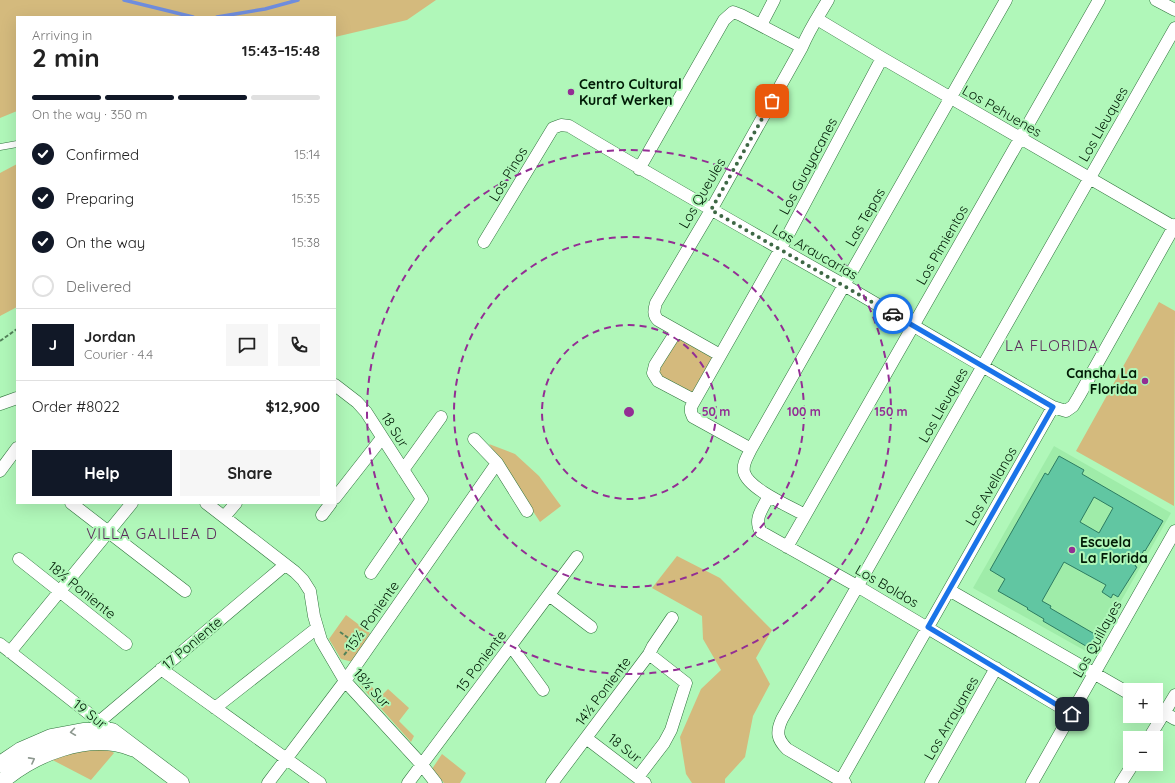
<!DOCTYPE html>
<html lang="en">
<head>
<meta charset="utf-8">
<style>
  body { margin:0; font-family:Quicksand,sans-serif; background:#f6f6f6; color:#222; height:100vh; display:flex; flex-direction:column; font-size:15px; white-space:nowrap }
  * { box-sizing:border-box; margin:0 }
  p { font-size:13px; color:#767676 }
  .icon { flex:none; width:22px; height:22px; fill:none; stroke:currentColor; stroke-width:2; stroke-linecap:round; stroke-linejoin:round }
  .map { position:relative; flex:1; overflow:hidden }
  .side { position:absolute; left:16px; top:16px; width:320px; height:488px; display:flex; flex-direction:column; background:#fff; border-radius:0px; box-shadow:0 4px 16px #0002 }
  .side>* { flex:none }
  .controls { position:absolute; left:1123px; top:683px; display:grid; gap:8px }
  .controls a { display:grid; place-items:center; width:40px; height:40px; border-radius:0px; background:#fff; box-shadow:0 4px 16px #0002; font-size:20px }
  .pin { position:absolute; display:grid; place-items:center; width:34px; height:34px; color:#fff; margin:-17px; border-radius:8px; box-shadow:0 2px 6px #0006 }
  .courier { position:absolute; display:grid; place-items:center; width:40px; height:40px; margin:-20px; border:3px solid #1a73e8; border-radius:50%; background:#fff; color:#222; box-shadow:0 1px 5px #0007 }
  .headline em { font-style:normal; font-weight:700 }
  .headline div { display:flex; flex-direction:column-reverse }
  .headline { display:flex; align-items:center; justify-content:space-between; height:68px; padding:0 16px }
  h1 { font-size:26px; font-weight:700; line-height:30px }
  .bar { display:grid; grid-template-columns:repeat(4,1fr); gap:6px 4px; align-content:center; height:48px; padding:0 16px }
  .bar i { height:5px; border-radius:3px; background:#e0e0e0 }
  .bar .on { background:#111827 }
  .bar p { grid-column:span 4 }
  .line { display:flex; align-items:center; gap:10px; padding:0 16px; border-top:1px solid #e0e0e0 }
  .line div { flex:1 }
  .round { display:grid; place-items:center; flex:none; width:42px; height:42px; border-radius:0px; background:#f6f6f6 }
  ol { padding:0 16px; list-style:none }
  li { display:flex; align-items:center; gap:12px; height:44px }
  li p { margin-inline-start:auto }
  li .icon { padding:4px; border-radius:50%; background:#111827; color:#fff; stroke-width:4 }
  li:last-child { color:#767676 }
  li i { width:22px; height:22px; border:2px solid #e0e0e0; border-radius:50% }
  .action { display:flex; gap:8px; margin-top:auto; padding:8px 16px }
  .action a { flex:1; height:46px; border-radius:0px; background:#111827; color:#fff; font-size:16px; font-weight:700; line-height:46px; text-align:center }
  .action a+a { background:#f6f6f6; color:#222 }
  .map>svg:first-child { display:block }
  .built { fill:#9feca9 }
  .green { fill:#d4ba7d }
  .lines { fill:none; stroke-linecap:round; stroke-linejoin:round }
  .stream { stroke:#6f8ddd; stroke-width:3.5 }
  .building { fill:#61c6a2; stroke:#2d7c62; fill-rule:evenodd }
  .lane-casing { stroke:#2f733c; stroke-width:7 }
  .street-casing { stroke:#2f733c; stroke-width:13 }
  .secondary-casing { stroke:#2f733c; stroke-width:17 }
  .path { stroke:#53825a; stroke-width:2; stroke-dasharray:4 2; stroke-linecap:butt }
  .lane { stroke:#fff; stroke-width:6 }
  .street { stroke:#fff; stroke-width:12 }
  .secondary { stroke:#fff; stroke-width:16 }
  .oneway { stroke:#8d988f }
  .done { stroke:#3e6845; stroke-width:4; stroke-dasharray:0 7.2 }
  .route { stroke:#1a73e8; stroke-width:5 }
  .ring { fill:none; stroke:#932e94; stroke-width:2; stroke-dasharray:7 5 }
  .poi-dot { fill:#932e94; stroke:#b0f7b9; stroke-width:1.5 }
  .labels { text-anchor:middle; stroke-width:4; stroke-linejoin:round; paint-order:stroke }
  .poi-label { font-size:14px; font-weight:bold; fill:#011b06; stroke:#b0f7b9; text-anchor:start }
  .street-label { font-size:14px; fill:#011b06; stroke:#b0f7b9 }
  .neighbourhood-label { font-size:15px; letter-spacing:1px; fill:#5c2b5c; stroke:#b0f7b9 }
  .centre { fill:#932e94; stroke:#b0f7b9; stroke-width:2 }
  .ring-label { font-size:12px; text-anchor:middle; font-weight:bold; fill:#932e94; stroke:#b0f7b9; stroke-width:4; stroke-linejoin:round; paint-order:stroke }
</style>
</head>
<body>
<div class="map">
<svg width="1175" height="783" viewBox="0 0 1175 783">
  <rect width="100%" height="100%" fill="#b0f7b9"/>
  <path class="built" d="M1054,446L1171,513L1091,654L973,588Z"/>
  <path class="green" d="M0,0H436L407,20L335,37V17H17V111L0,118Z
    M17,164V307L0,316V173Z
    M1159,302L1175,311L1174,506L1076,451Z
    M676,332L720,355L694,400L658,381L655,365Z
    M489,444L515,454L539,476L561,506L540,522Z
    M677,556L720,578L772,630L756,658L770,684L753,716L745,757L725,779V783H692L686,774L680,737L701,689L721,670L703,639L702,616L652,588Z
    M346,615L370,633L353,662L341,659L329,639Z
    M362,677L381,696L388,689L409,708L399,721L414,736L411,742L359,684Z
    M105,747L114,753L91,780L39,753Z
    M442,754L466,773L460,783H444L432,769Z"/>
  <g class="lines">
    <path class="stream" d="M124,0L193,17
      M217,17L265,9L298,0"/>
  </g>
  <path class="building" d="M1059,456L1084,470L1082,474L1163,521L1145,551L1144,550L1135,566L1137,567L1118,597L1113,594L1111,598L1102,592L1106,585L1064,562L1042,601L1051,606L1050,608L1098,636L1091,649L1043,621L1044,619L1027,609L1028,608L998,591L1005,579L990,570L1045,473L1048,475ZM1094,497L1113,508L1099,533L1080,522Z"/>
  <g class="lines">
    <g class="lane-casing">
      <path id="lane" d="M0,147L17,144"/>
    </g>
    <g class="street-casing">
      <path id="street" d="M1156,0L1175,10
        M817,19L882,58L1174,227
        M761,25L774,0
        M639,169L724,20L733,12L741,15L802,47
        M484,242L553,128L561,125L569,126C660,181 752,233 844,285C914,326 983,367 1053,407L1066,411L1073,406L1079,396L1175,225
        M676,332L655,365L653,373L658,381L694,400
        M720,355L658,320C653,315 654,310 656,303L711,210L802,47C810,28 818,17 828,0
        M335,385L357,402L366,412L422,499L371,573
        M0,404L17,398
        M474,439L497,463L527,511
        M751,449L693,417L691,412V407L780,250L882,58
        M403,470L441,417
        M0,471L17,448
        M769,496C763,508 753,519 761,532L857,586L1072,714
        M335,498L382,438
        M71,503L185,591
        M206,503L295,572L303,580L310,591L314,616L321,640L345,681L422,765L436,783
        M322,515L331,503
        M805,515C791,507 748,489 744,472C742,464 748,456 751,449L1006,0
        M224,517L236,503
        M787,547L1099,0
        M19,559L126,644
        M949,590L1130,694
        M549,595L591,627
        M0,644L106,727
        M511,646L543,690
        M10,652L132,503
        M161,669L320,783
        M215,708L317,628
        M1156,708L1175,719
        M100,721L285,565
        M586,738L645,783
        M1149,738L1175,695
        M638,777L664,743L671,730L686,683L649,654
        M841,780L1053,407
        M268,783L345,681L497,463
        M408,783L577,557
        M552,783L649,654L653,646L672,618
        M845,783L787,749C777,739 776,732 782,719L1175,28
        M931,783L996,668
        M1032,783L1175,531
        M1121,783L1133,764"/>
    </g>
    <g class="secondary-casing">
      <path id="secondary" d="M0,764L21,750L51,737L83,731H112L181,783
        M0,783C33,754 88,731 132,748"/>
    </g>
    <path class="path" d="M0,341L17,329
      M340,632L357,644
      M344,655L355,642"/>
    <use href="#lane" class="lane"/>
    <use href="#street" class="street"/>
    <use href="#secondary" class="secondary"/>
  </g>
  <defs><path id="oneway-chevron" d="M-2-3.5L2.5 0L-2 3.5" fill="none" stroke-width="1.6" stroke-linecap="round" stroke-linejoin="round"/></defs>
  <g class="oneway">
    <use href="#oneway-chevron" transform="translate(73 732) rotate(172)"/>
    <use href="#oneway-chevron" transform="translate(32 760) rotate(-28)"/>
  </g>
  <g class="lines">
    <path class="done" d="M772,101L711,210L893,314"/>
    <path class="route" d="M893,314L1053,407L928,627L1072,714"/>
  </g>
  <g class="ring">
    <circle cx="629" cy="412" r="87"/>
    <circle cx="629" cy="412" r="175"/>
    <circle cx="629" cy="412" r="262"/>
  </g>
  <g class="poi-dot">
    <circle cx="571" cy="92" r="4"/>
    <circle cx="1145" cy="381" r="4"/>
    <circle cx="1072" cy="550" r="4"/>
  </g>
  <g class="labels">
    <g class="poi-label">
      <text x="579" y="89">Centro Cultural<tspan x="579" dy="16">Kuraf Werken</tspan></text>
      <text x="1137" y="378" text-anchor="end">Cancha La<tspan x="1137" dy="16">Florida</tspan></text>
      <text x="1080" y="547">Escuela<tspan x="1080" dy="16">La Florida</tspan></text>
    </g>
    <g class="street-label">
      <text transform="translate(1002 111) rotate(30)" y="5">Los Pehuenes</text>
      <text transform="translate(1103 124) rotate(-60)" y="5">Los Lleuques</text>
      <text transform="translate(808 166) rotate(-62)" y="5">Los Guayacanes</text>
      <text transform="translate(508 174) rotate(-59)" y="5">Los Pinos</text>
      <text transform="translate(702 193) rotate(-60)" y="5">Los Queules</text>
      <text transform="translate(865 217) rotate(-60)" y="5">Las Tepas</text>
      <text transform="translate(942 245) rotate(-60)" y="5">Los Pimientos</text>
      <text transform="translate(815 252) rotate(30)" y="5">Las Araucarias</text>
      <text transform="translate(943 405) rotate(-60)" y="5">Los Lleuques</text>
      <text transform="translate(395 430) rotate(58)" y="5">18 Sur</text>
      <text transform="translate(991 486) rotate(-60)" y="5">Los Avellanos</text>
      <text transform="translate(887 586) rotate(30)" y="5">Los Boldos</text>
      <text transform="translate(82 590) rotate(39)" y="5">18½ Poniente</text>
      <text transform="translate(372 616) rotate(-55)" y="5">15½ Poniente</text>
      <text transform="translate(1097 639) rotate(-61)" y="5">Los Quillayes</text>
      <text transform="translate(192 643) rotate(-40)" y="5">17 Poniente</text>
      <text transform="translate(481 661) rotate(-53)" y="5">15 Poniente</text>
      <text transform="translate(372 688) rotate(48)" y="5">18½ Sur</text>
      <text transform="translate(603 691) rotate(-53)" y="5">14½ Poniente</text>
      <text transform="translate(90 714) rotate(38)" y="5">19 Sur</text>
      <text transform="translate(951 718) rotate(-60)" y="5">Los Arrayanes</text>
      <text transform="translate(625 748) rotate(38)" y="5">18 Sur</text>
    </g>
    <g class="neighbourhood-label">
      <text x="1052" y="351">LA FLORIDA</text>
      <text x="152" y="539">VILLA GALILEA D</text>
    </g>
  </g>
  <circle cx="629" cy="412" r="6" class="centre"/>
  <g class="ring-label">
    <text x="716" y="416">50 m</text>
    <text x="804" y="416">100 m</text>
    <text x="891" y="416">150 m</text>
  </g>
</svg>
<div class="controls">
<a>+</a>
<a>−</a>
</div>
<div class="pin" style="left:772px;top:101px;background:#ea580c"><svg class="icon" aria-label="bag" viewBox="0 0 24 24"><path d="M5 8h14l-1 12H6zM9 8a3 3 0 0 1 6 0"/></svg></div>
<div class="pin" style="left:1072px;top:714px;background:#1f2937"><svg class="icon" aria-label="home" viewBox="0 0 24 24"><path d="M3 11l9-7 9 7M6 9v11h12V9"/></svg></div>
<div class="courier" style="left:893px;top:314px"><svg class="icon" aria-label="car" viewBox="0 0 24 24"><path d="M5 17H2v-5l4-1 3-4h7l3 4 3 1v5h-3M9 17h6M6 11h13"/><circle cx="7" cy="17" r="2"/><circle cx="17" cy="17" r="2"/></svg></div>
<section class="side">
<div class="headline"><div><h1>2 min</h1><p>Arriving in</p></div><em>15:43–15:48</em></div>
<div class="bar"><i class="on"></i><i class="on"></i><i class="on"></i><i></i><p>On the way · 350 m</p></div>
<ol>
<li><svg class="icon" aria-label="check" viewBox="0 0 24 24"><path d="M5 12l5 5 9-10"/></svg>Confirmed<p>15:14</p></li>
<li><svg class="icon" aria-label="check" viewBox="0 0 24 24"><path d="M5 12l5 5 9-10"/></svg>Preparing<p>15:35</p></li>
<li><svg class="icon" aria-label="check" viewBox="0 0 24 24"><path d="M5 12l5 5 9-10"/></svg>On the way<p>15:38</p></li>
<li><i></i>Delivered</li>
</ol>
<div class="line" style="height:72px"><b class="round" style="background:#111827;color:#fff">J</b><div><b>Jordan</b><p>Courier · 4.4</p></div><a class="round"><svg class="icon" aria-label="chat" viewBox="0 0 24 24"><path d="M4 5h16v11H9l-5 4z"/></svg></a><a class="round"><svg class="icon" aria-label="phone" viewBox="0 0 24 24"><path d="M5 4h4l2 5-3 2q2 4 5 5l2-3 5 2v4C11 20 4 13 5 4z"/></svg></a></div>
<div class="line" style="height:52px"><div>Order #8022</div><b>$12,900</b></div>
<div class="action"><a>Help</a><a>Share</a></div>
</section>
</div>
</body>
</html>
